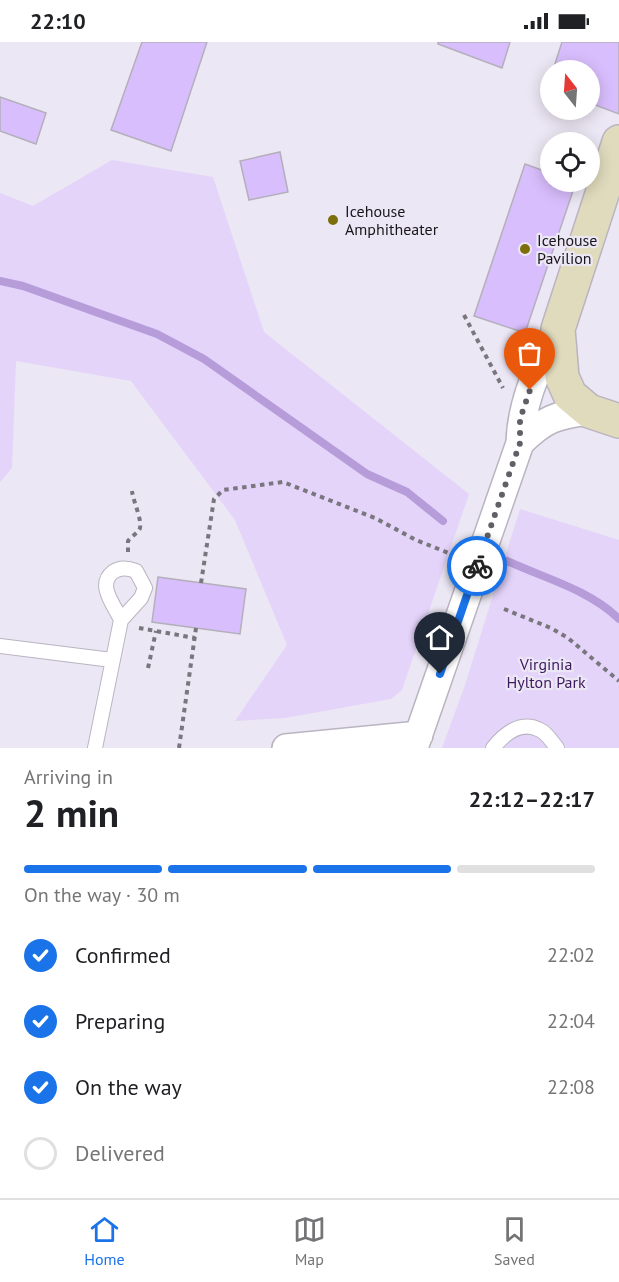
<!DOCTYPE html>
<html lang="en">
<head>
<meta charset="utf-8">
<style>
  body { margin:0; font-family:"PT Sans",sans-serif; background:#f6f6f6; color:#202124; height:100vh; display:flex; flex-direction:column; font-size:22px; white-space:nowrap }
  * { box-sizing:border-box; margin:0 }
  p { font-size:20px; color:#757577 }
  .icon { flex:none; width:33px; height:33px; fill:none; stroke:currentColor; stroke-width:2; stroke-linecap:round; stroke-linejoin:round }
  .map { position:relative; height:706px; overflow:hidden }
  .sheet { display:flex; flex-direction:column; background:#fff; flex:1 }
  .sheet>* { flex:none }
  .needle { width:39px; rotate:343deg }
  .fabs { position:absolute; left:540px; top:18px; display:grid; gap:12px }
  .fabs a { display:grid; place-items:center; width:60px; height:60px; border-radius:50%; background:#fff; box-shadow:0 3px 15px #0003; font-size:30px }
  .pin { position:absolute; display:grid; place-items:center; width:51px; height:51px; color:#fff; margin:-62px -26px; border-radius:50% 50% 50% 0; rotate:-45deg; box-shadow:0 0 6px #0007 }
  .pin .icon { rotate:45deg }
  .courier { position:absolute; display:grid; place-items:center; width:60px; height:60px; margin:-30px; border:4px solid #1a73e8; border-radius:50%; background:#fff; color:#222; box-shadow:0 2px 8px #0007 }
  .headline em { font-style:normal; font-weight:800 }
  .headline div { display:flex; flex-direction:column-reverse }
  .headline { display:flex; align-items:center; justify-content:space-between; height:102px; padding:0 24px }
  h1 { font-size:39px; font-weight:800; line-height:45px }
  .bar { display:grid; grid-template-columns:repeat(4,1fr); gap:9px 6px; align-content:center; height:72px; padding:0 24px }
  .bar i { height:8px; border-radius:4px; background:#e0e0e0 }
  .bar .active { background:#1a73e8 }
  .bar p { grid-column:span 4 }
  ol { padding:0 24px; list-style:none }
  li { display:flex; align-items:center; gap:18px; height:66px }
  li p { margin-inline-start:auto }
  li .icon { padding:6px; border-radius:50%; background:#1a73e8; color:#fff; stroke-width:4 }
  li:last-child { color:#757577 }
  li i { width:33px; height:33px; border:3px solid #e0e0e0; border-radius:50% }
  .status { display:flex; justify-content:space-between; align-items:center; height:42px; padding:0 30px; background:#fff; direction:ltr }
  .status svg { height:16px; fill:currentColor }
  .tabs { display:flex; justify-content:space-around; align-items:center; height:84px; border-top:2px solid #e0e0e0; background:#fff; font-size:16px; color:#757577 }
  .tabs a { display:grid; justify-items:center; gap:3px }
  .tabs .active { color:#1a73e8 }
  .map>svg:first-child { display:block }
  .green { fill:#e4d4fa }
  .lines { fill:none; stroke-linecap:round; stroke-linejoin:round }
  .stream { stroke:#b69cd9; stroke-width:8 }
  .building { fill:#d9befd; stroke:#b3afbb; stroke-width:1.5 }
  .lane-casing { stroke:#b9b4c0; stroke-width:16 }
  .street-casing { stroke:#b9b4c0; stroke-width:30 }
  .secondary-casing { stroke:#b9b4c0; stroke-width:36 }
  .path { stroke:#79767e; stroke-width:4; stroke-dasharray:4.5 4.5; stroke-linecap:butt }
  .lane { stroke:#fff; stroke-width:14 }
  .street { stroke:#fff; stroke-width:27 }
  .secondary { stroke:#e0dbbd; stroke-width:33 }
  .done { stroke:#625f66; stroke-width:6; stroke-dasharray:0 10.8 }
  .route { stroke:#1a73e8; stroke-width:8 }
  .poi-dot { fill:#7b6e0b; stroke:#ece7f4; stroke-width:2 }
  .labels { text-anchor:middle; stroke-width:4.5; stroke-linejoin:round; paint-order:stroke }
  .poi-label { font-size:16px; fill:#18161a; stroke:#ece7f4; text-anchor:start }
  .park-label { font-size:16px; fill:#3e1960; stroke:#ece7f4 }
</style>
</head>
<body>
<div class="status"><b>22:10</b><svg viewBox="0 0 49 12"><path d="M0 12V9h3v3zM5 12V6h3v6zM10 12V3h3v9zM15 12V0h3v12zM26 1h20v11H26zM47 4h2v5h-2z"/></svg></div>
<div class="map">
<svg width="619" height="706" viewBox="0 0 619 706">
  <rect width="100%" height="100%" fill="#ece7f4"/>
  <path class="green" d="M112,118L213,135L264,290L469,452L402,648L391,657L285,676L235,679L287,603L235,478L131,339L16,319L12,426L0,440V151L33,164Z
    M520,467L619,498V706H442L465,643Z"/>
  <g class="lines">
    <path class="stream" d="M0,239L23,244L157,292L204,317L367,432L407,450L443,479
      M507,519C544,536 590,548 619,577"/>
  </g>
  <path class="building" d="M142,0H207L171,109L111,88Z
    M438,0H510L502,26L438,2Z
    M562,0H619V72L590,61V28H553Z
    M0,55L46,71L36,102L0,89Z
    M280,110L288,150L249,158L240,119Z
    M525,122L550,131V140H576L525,291L474,274Z
    M158,535L246,547L240,592L152,580Z"/>
  <g class="lines">
    <g class="lane-casing">
      <path id="lane" d="M0,604L112,618
        M95,706L121,578L141,556L145,546L136,529C128,526 120,525 113,530C96,543 115,564 121,578
        M493,706C504,692 521,678 540,688C547,691 552,700 557,706"/>
    </g>
    <g class="street-casing">
      <path id="street" d="M520,401C544,377 556,373 589,369
        M286,706L419,693
        M414,706L520,401C521,361 538,322 558,287"/>
    </g>
    <g class="secondary-casing">
      <path id="secondary" d="M619,100L558,287L562,335L570,353L589,369L619,379"/>
    </g>
    <path class="path" d="M464,273L503,346
      M128,510V499C131,495 136,492 139,488C144,482 133,459 132,449
      M201,541L214,457L223,448L283,440L375,476L416,498L456,514
      M504,567L551,586L568,596L619,639
      M139,586L195,596
      M148,626L156,589
      M179,706L196,586"/>
    <use href="#lane" class="lane"/>
    <use href="#street" class="street"/>
    <use href="#secondary" class="secondary"/>
  </g>
  <g class="lines">
    <path class="done" d="M477,524L520,401V377L530,348"/>
    <path class="route" d="M440,632L477,524"/>
  </g>
  <g class="poi-dot">
    <circle cx="333" cy="178" r="6"/>
    <circle cx="525" cy="207" r="6"/>
  </g>
  <g class="labels">
    <g class="poi-label">
      <text x="345" y="175">Icehouse<tspan x="345" dy="18">Amphitheater</tspan></text>
      <text x="537" y="204">Icehouse<tspan x="537" dy="18">Pavilion</tspan></text>
    </g>
    <g class="park-label">
      <text x="546" y="628">Virginia<tspan x="546" dy="18">Hylton Park</tspan></text>
    </g>
  </g>
</svg>
<div class="fabs">
<a><svg class="needle" viewBox="-14 -14 28 28"><path d="M0-13l5 13h-10z" fill="#e53935"/><path d="M0 13l5-13h-10z" fill="#757577"/></svg></a>
<a><svg class="icon" aria-label="locate" viewBox="0 0 24 24"><circle cx="12" cy="12" r="6"/><path d="M12 2v4M12 18v4M2 12h4M18 12h4"/></svg></a>
</div>
<div class="pin" style="left:530px;top:348px;background:#ea580c"><svg class="icon" aria-label="bag" viewBox="0 0 24 24"><path d="M5 8h14l-1 12H6zM9 8a3 3 0 0 1 6 0"/></svg></div>
<div class="pin" style="left:440px;top:632px;background:#1f2937"><svg class="icon" aria-label="home" viewBox="0 0 24 24"><path d="M3 11l9-7 9 7M6 9v11h12V9"/></svg></div>
<div class="courier" style="left:477px;top:524px"><svg class="icon" aria-label="bike" viewBox="0 0 24 24"><circle cx="6" cy="16" r="4"/><circle cx="18" cy="16" r="4"/><path d="M6 16l4-8h5l3 8M10 8l3 8H6M13 5h3"/></svg></div>
</div>
<section class="sheet">
<div class="headline"><div><h1>2 min</h1><p>Arriving in</p></div><em>22:12–22:17</em></div>
<div class="bar"><i class="active"></i><i class="active"></i><i class="active"></i><i></i><p>On the way · 30 m</p></div>
<ol>
<li><svg class="icon" aria-label="check" viewBox="0 0 24 24"><path d="M5 12l5 5 9-10"/></svg>Confirmed<p>22:02</p></li>
<li><svg class="icon" aria-label="check" viewBox="0 0 24 24"><path d="M5 12l5 5 9-10"/></svg>Preparing<p>22:04</p></li>
<li><svg class="icon" aria-label="check" viewBox="0 0 24 24"><path d="M5 12l5 5 9-10"/></svg>On the way<p>22:08</p></li>
<li><i></i>Delivered</li>
</ol>
</section>
<nav class="tabs">
<a class="active"><svg class="icon" aria-label="home" viewBox="0 0 24 24"><path d="M3 11l9-7 9 7M6 9v11h12V9"/></svg>Home</a>
<a><svg class="icon" aria-label="map" viewBox="0 0 24 24"><path d="M3 6l6-2 6 2 6-2v14l-6 2-6-2-6 2zM9 4v14M15 6v14"/></svg>Map</a>
<a><svg class="icon" aria-label="saved" viewBox="0 0 24 24"><path d="M7 4h10v16l-5-4-5 4z"/></svg>Saved</a>
</nav>
</body>
</html>
